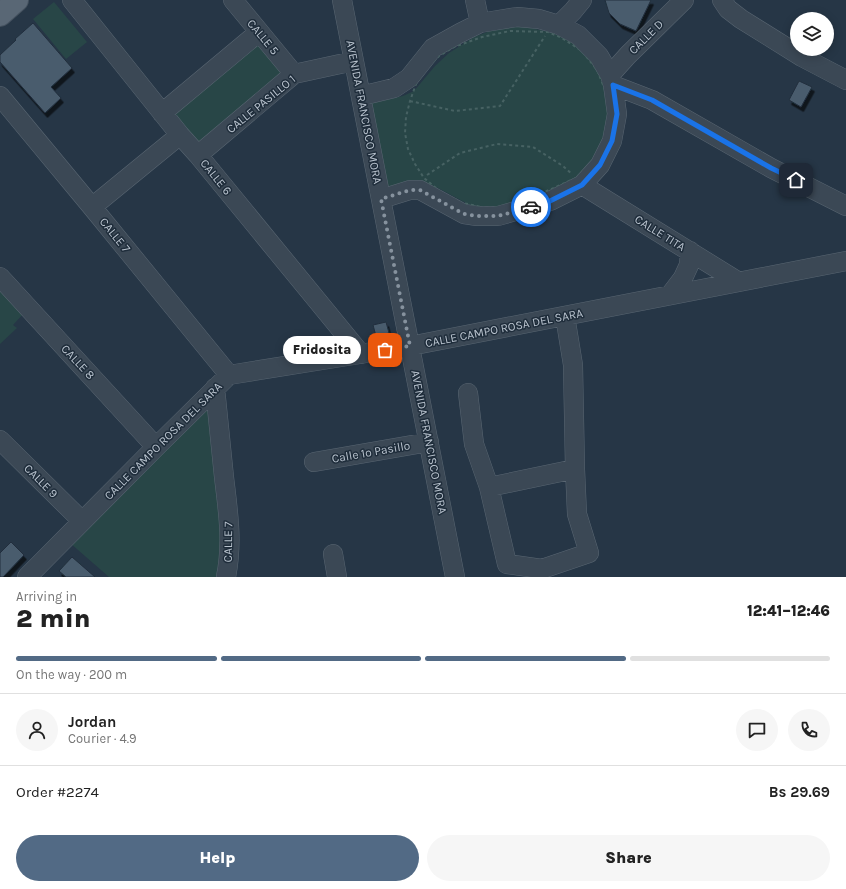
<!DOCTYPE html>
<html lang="en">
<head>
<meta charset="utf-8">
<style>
  body { margin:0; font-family:Karla,sans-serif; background:#f6f6f6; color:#222; height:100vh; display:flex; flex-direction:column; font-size:15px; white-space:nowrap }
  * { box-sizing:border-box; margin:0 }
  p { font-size:13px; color:#767676 }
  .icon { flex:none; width:22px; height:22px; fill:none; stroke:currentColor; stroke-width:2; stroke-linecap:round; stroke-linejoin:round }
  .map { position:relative; height:577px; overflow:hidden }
  .sheet { display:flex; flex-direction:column; background:#fff; flex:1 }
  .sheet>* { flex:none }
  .tools { position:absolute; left:790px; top:12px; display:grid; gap:8px }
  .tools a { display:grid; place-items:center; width:44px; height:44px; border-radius:50%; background:#fff; box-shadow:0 2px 10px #0003; font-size:20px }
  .pin { position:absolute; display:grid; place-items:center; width:34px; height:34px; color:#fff; margin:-17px; border-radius:8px; box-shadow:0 2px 6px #0006 }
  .courier { position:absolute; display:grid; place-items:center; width:40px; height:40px; margin:-20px; border:3px solid #1a73e8; border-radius:50%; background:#fff; color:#222; box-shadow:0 1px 5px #0007 }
  .bubble { position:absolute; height:28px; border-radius:14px; background:#fff; box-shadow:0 2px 10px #0003; font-size:13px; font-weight:800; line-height:28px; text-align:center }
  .overview em { font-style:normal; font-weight:800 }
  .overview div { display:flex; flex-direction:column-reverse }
  .overview { display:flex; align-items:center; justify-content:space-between; height:68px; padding:0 16px }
  h1 { font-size:26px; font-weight:800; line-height:30px }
  .bar { display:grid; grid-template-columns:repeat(4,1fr); gap:6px 4px; align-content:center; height:48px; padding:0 16px }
  .bar i { height:5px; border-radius:3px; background:#e0e0e0 }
  .bar .current { background:#526a85 }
  .bar p { grid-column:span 4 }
  .line { display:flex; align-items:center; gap:10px; padding:0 16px; border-top:1px solid #e0e0e0 }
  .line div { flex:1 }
  .round { display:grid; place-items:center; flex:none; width:42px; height:42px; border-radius:21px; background:#f6f6f6 }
  .button { display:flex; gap:8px; margin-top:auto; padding:8px 16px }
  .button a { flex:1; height:46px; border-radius:24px; background:#526a85; color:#fff; font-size:16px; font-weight:800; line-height:46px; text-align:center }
  .button a+a { background:#f6f6f6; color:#222 }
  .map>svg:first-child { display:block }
  .green { fill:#284647 }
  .building { fill:#4a5c6d; stroke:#212f3d; filter:url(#shadow) }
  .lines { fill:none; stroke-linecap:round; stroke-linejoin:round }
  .minor-casing { stroke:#596672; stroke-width:20 }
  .major-casing { stroke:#44515e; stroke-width:24 }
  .path { stroke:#476263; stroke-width:2; stroke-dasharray:3 3; stroke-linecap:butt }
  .minor { stroke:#3b4855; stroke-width:19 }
  .major { stroke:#596775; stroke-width:22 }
  .done { stroke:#86929e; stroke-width:4; stroke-dasharray:0 7.2 }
  .route { stroke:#1a73e8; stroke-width:5 }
  .labels { text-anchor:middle; stroke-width:3; stroke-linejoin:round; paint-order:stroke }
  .street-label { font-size:12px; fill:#b9c3ce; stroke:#1f2d3b }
</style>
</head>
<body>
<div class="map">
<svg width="846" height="577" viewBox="0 0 846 577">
  <defs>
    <filter id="shadow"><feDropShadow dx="2.5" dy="4.5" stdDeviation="0" flood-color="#0009"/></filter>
  </defs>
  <rect width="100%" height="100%" fill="#263646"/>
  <path class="green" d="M54,2L87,42L66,59L33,19Z
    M500,27H527L553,33L567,39L583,51L597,69L609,92L607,127L600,150L588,170L570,185L493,210L470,205L434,186L419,183L388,196L368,102L381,101L403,96L414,91L435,66L449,53L474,37Z
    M259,40L287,74L200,148L170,112Z
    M0,286L24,313L13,325L17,328L0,344Z
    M208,408L211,411L223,558L219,577H109L70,543Z"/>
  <path class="building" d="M605,0H651L636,31L620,24L609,13Z
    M33,23L72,68L51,87L61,98L45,113L0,62V55L16,40L15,39Z
    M799,81L812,87L801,107L789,100Z
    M386,322L389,333L376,336L373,325Z
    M11,542L24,555L3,577H0V553Z
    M72,557L95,577H66L59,571Z"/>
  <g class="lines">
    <g class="minor-casing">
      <path id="minor" d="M72,0L180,135L198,155L361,354
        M233,0L294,74
        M342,0L455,577
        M475,0L480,23
        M722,0L728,9L741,19L802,57L846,80
        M559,25L573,11L582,0
        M610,75L628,55L684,0
        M613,85L652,100L771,168L846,206
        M0,96L92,207L229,375
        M361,96L394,88L409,78L433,48L460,33L480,23L517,17L539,19L559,25L578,35L599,56L610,75L613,85L617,114L612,141L600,165L582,185L550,201L498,216H477L464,214L420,190H410L381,199
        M162,113L259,32
        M198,155L294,74L354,61
        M582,185L739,282
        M92,207L180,135
        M0,277L156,447
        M670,295L683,278L689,265L690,251
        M215,388C218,418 221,447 224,477C228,511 233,542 226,577
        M468,393L474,444L489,487L507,564L542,569L589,553L577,514L575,469L573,365L565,316
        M0,440L82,521
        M314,462L429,442
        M489,487L575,469
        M333,554L337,577
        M27,577L156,447L229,375L410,346L846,261"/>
    </g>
    <g class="major-casing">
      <path id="major" d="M0,15L17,0"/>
    </g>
    <path class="path" d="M510,31L548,32L562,38L582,51L597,70L606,92L609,115L605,139L594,160L576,178L531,198L509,206L486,208L463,203L442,193L424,178L415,164L408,149L405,133L406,117L410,101L416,84L426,69L439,56L454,47L482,37Z
      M410,101L455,111L500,106L545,36
      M427,175L460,153L497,144L533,147L563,166L572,174"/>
    <use href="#minor" class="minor"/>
    <use href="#major" class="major"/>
  </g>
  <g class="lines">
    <path class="done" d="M385,350L410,346L381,199L410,190H420L464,214L477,216H498L531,207"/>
    <path class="route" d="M531,207L550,201L582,185L600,165L612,141L617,114L613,85L652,100L771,168L796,180"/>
  </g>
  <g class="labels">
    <g class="street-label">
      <text transform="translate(263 37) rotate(50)" y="4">CALLE 5</text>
      <text transform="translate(646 37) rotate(-45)" y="4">CALLE D</text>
      <text transform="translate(261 104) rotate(-39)" y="4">CALLE PASILLO 1</text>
      <text transform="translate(364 112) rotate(79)" y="4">AVENIDA FRANCISCO MORA</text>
      <text transform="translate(216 177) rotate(51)" y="4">CALLE 6</text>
      <text transform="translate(660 233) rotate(32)" y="4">CALLE TITA</text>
      <text transform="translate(115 235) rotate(51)" y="4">CALLE 7</text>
      <text transform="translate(504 328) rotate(-11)" y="4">CALLE CAMPO ROSA DEL SARA</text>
      <text transform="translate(78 362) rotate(47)" y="4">CALLE 8</text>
      <text transform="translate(163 441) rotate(-45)" y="4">CALLE CAMPO ROSA DEL SARA</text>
      <text transform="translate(429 442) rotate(79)" y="4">AVENIDA FRANCISCO MORA</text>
      <text transform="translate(371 452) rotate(-10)" y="4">Calle 1º Pasillo</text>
      <text transform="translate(41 481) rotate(45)" y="4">CALLE 9</text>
      <text transform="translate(228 542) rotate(-89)" y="4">CALLE 7</text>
    </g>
  </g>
</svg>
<div class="tools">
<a><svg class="icon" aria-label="layers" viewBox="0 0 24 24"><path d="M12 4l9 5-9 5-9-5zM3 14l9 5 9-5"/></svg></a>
</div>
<div class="pin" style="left:385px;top:350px;background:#ea580c"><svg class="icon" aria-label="bag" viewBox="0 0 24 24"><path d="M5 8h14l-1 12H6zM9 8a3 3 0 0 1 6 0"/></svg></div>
<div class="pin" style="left:796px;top:180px;background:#1f2937"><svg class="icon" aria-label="home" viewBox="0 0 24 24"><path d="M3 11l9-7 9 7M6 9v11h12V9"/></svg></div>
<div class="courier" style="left:531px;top:207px"><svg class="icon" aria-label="car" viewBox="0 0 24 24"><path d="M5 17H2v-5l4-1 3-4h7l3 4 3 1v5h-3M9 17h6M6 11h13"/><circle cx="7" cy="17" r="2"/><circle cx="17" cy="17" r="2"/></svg></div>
<div class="bubble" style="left:283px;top:336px;width:78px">Fridosita</div>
</div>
<section class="sheet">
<div class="overview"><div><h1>2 min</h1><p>Arriving in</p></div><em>12:41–12:46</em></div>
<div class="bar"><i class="current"></i><i class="current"></i><i class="current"></i><i></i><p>On the way · 200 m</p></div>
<div class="line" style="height:72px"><a class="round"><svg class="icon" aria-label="person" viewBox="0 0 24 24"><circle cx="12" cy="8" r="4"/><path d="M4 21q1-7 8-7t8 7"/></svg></a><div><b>Jordan</b><p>Courier · 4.9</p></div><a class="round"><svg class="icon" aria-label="chat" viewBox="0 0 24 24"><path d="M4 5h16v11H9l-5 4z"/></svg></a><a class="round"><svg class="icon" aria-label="phone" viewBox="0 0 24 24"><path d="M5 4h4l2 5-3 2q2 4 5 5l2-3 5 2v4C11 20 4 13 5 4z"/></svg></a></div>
<div class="line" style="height:52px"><div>Order #2274</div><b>Bs 29.69</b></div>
<div class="button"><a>Help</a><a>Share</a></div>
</section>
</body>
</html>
